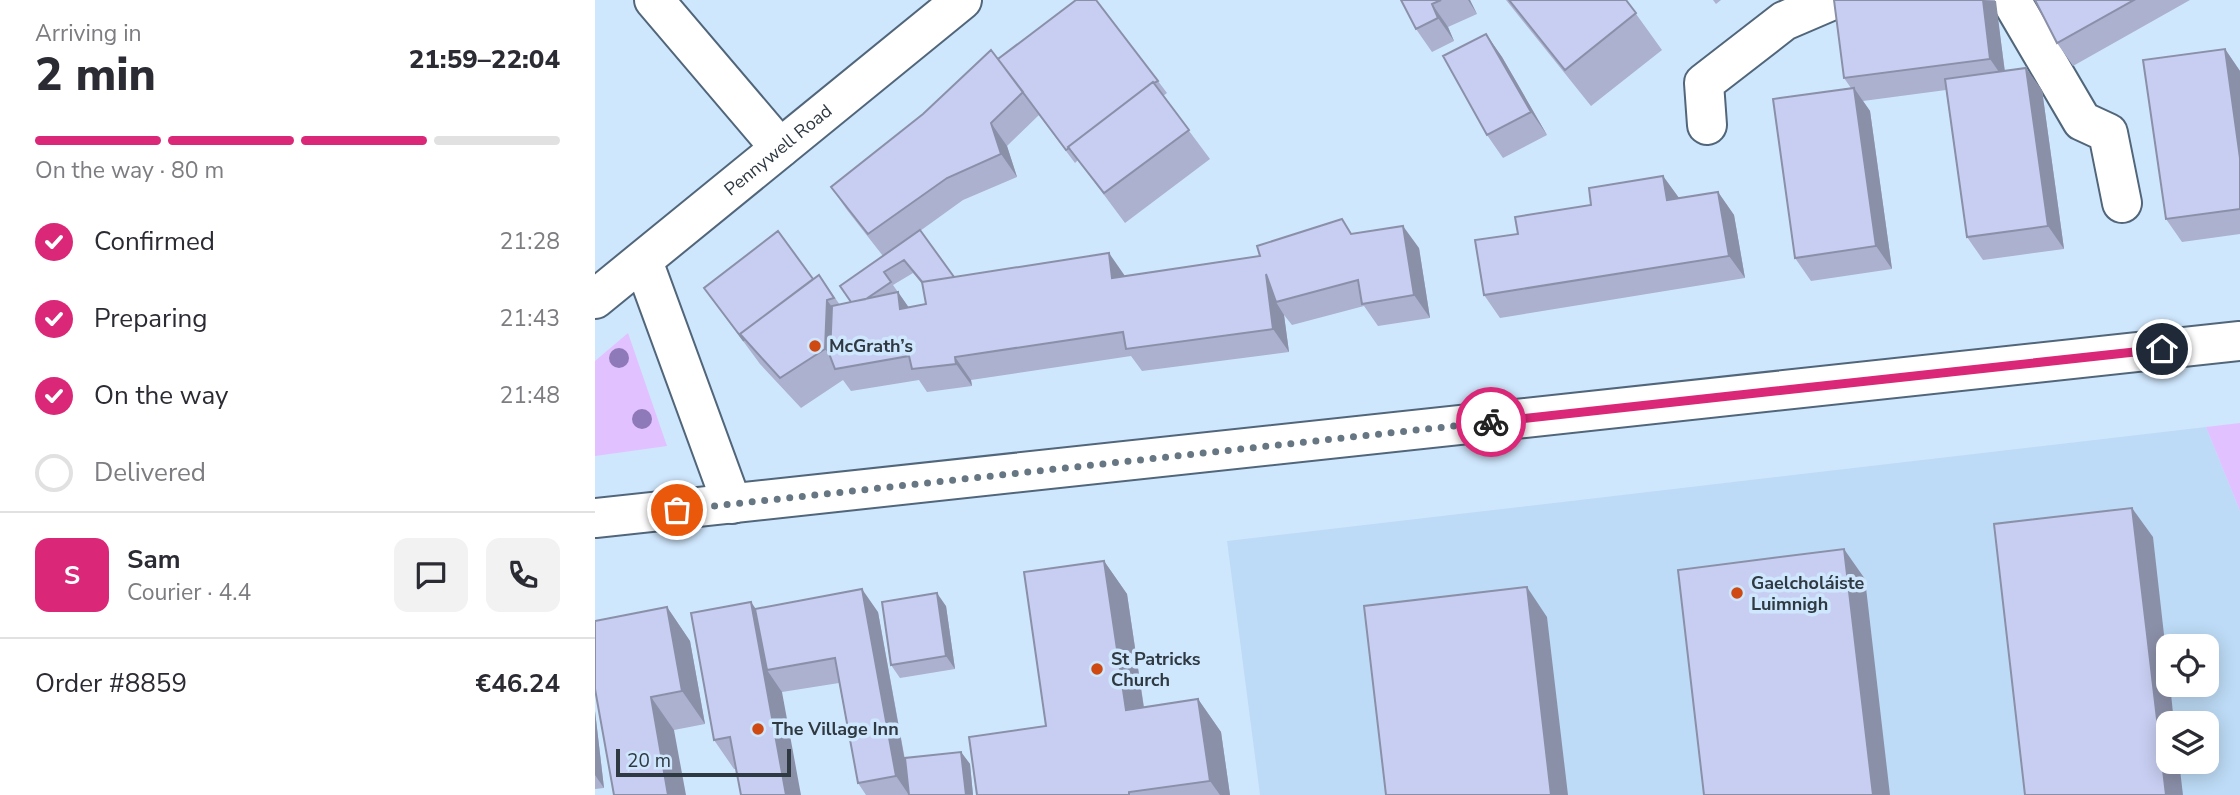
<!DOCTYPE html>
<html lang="en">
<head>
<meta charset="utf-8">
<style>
  body { margin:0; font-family:"Nunito Sans",sans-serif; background:#f2f2f3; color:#2b2b33; height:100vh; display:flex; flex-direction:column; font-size:26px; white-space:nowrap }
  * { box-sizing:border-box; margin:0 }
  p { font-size:23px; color:#7c7c81 }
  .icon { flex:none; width:38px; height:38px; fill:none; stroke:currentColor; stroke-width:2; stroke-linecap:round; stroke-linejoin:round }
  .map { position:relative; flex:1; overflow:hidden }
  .drawer { display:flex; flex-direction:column; background:#fff; width:595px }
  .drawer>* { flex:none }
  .fabs { position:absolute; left:1561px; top:634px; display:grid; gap:14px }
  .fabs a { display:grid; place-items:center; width:63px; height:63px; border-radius:14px; background:#fff; box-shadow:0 4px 18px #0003; font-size:35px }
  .scale { position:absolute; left:21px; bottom:18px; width:175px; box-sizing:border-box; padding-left:7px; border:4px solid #2f3942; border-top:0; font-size:19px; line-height:24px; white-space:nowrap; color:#2f3942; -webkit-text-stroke:5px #cfe7fd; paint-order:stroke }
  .pin { position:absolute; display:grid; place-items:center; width:60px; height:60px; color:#fff; margin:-30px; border:4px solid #fff; border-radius:50%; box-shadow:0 2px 7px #0007 }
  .courier { position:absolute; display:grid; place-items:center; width:70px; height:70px; margin:-35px; border:5px solid #db2777; border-radius:50%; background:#fff; color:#222; box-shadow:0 2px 9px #0007 }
  .summary em { font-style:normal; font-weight:800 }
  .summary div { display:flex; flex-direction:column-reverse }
  .summary { display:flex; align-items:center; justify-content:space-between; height:119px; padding:0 35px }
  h1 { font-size:46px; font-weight:800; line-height:52px }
  .bar { display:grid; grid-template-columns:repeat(4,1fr); gap:10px 7px; align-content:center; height:84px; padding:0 35px }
  .bar i { height:9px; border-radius:5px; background:#e1e1e2 }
  .bar .current { background:#db2777 }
  .bar p { grid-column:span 4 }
  .line { display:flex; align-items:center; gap:18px; padding:0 35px; border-top:2px solid #e1e1e2 }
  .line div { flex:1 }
  .round { display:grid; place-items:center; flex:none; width:74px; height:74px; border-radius:14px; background:#f2f2f3 }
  ol { padding:0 35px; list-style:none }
  li { display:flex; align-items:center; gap:21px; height:77px }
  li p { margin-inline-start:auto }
  li .icon { padding:7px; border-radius:50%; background:#db2777; color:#fff; stroke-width:4 }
  li:last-child { color:#7c7c81 }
  li i { width:38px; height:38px; border:4px solid #e1e1e2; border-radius:50% }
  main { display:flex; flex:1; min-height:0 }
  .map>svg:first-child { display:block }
  .built { fill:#bddbf6; fill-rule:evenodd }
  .green { fill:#e1c1ff }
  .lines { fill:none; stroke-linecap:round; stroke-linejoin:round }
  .street-casing { stroke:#51667a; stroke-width:42 }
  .secondary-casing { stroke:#51667a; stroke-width:42 }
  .street { stroke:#fff; stroke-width:38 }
  .secondary { stroke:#fff; stroke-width:38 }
  .tree { fill:#8e7ab8 }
  .wall { fill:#abb1cf; fill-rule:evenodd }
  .shaded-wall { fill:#8b90a9 }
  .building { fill:#c7cef1; stroke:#8b90a9; stroke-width:2 }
  .done { stroke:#677683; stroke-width:7; stroke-dasharray:0 12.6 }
  .route { stroke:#db2777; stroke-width:9 }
  .poi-dot { fill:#cf4913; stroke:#cfe7fd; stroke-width:2.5 }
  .labels { text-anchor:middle; stroke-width:7; stroke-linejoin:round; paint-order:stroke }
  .street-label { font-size:18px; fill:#2f3942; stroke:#cfe7fd }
  .poi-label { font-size:18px; font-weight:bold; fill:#2f3942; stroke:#cfe7fd; text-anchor:start }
</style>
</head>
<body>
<main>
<section class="drawer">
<div class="summary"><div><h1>2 min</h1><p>Arriving in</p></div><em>21:59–22:04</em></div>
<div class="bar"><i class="current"></i><i class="current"></i><i class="current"></i><i></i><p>On the way · 80 m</p></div>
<ol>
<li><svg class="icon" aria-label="check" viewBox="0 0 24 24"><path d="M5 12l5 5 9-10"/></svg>Confirmed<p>21:28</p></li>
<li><svg class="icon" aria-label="check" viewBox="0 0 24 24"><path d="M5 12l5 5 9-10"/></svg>Preparing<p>21:43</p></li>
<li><svg class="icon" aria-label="check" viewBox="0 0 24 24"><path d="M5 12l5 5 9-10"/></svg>On the way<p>21:48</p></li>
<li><i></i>Delivered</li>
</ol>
<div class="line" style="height:126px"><b class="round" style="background:#db2777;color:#fff">S</b><div><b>Sam</b><p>Courier · 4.4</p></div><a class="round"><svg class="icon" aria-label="chat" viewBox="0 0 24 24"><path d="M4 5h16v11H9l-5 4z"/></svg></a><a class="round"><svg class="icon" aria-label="phone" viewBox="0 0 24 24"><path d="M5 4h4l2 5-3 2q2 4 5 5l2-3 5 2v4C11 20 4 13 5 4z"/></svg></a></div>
<div class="line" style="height:91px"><div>Order #8859</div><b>€46.24</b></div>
</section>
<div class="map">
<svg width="1645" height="795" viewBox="0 0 1645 795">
  <rect width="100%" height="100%" fill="#cfe7fd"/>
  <path class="built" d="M1611,427L1645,511V795H665L632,541ZM1573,646H1612V684H1573ZM1573,723H1612V761H1573Z"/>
  <path class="green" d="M33,333L72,446L0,456V361Z
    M1645,423V511L1611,427Z"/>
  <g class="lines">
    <g class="street-casing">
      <path id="street" d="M59,0L185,148
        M1416,0L1487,121L1513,133L1527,203
        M1112,125L1109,83L1189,21L1238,0"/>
    </g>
    <g class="secondary-casing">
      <g id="secondary">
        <path d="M48,261L137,504"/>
        <path id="s1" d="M0,299L367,0"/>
        <path d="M0,518L1645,341"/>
      </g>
    </g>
    <use href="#street" class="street"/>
    <use href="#secondary" class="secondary"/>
  </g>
  <g class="tree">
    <circle cx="24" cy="358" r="10"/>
    <circle cx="47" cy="419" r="10"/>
  </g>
  <path class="wall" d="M806,0H875L882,14L853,27L859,41L837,52L821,29Z
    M911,0H1031L1067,50L996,106Z
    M1118,0H1126L1121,4Z
    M1239,0H1400L1410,71L1447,90L1469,249L1388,260L1372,237L1351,90L1268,101L1275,111L1297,269L1216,281L1200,258L1256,88L1249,78Z
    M1440,0H1595L1478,66L1462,43Z
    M891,34L907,57L952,135L908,158L892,135Z
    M1630,49L1645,71V234L1587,242L1571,219Z
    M403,59L563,81L572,93L568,96L615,159L530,223L483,160L480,163L443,114L444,115L412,146L422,177L368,200L325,231L359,277L530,276L665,256L747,219L757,234L824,248L835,318L783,326L769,306L697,325L689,315L694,352L547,371L536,356L376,380L377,386L332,392L324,380L256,391L248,380L206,408L165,364L109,288L218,279L224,275L245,305L256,302L288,256L252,210L236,187ZM318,273L328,285L331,304L314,308L298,285Z
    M1068,176L1084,198L1123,192L1139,215L1150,278L905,318L889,295L923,234L996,205Z
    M509,561L532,594L549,707L603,699L626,732L635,795H382L451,726Z
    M156,602L160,609L283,612L311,765L366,752L375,764L378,795H271L263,783L244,683L187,692L141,769H139L119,740Z
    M351,606L360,669L305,678L296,665Z
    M72,607L95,641L110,724L79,730L19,795Z
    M0,711L9,788L0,789Z"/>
  <path class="shaded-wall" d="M873,0H875L882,14Z
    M1388,0L1401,1L1411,82L1395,59Z
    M837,4L853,27L859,41L843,18Z
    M891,34L907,57L952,135L936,112Z
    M1630,49L1645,71V158Z
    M1431,68L1447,90L1469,249L1453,226Z
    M1259,88L1275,111L1297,269L1281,246Z
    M396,123L412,146L422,177L406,154Z
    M1068,176L1084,198L1072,200Z
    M1123,192L1139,215L1150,278L1134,256Z
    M808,226L824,248L835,318L819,295Z
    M514,253L530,276L517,278Z
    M671,274L681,302L689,315L694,352L678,329Z
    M303,292L319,315L305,309Z
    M232,300L253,329L243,368L230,349Z
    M360,357L376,380L377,386L361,364Z
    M1537,508L1558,537L1573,670V684H1575L1579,723H1573V761H1584L1588,795H1571Z
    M1249,549L1270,579L1295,795H1278Z
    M509,561L532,594L554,743L531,710Z
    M932,587L952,617L973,795H956Z
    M267,589L283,612L316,795H314L301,776Z
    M342,593L351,606L360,669L351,656Z
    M156,602L176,631L172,670L187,692L206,795H191Z
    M72,607L95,641L110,724L87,691Z
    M56,697L79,730L91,795H73Z
    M603,699L626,732L635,795H625L615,781Z
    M0,711L9,788L0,775Z
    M366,752L375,764L378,795H371Z"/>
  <path class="building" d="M481,0H501L563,81L559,83L558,82L473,147L474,148L471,150L403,59Z
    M806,0H846L837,4L843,18L821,29Z
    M914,0H1031L1041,13L970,70Z
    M1239,0H1388L1395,59L1249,78Z
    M1440,0H1539L1462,43Z
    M891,34L936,112L892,135L848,56Z
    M1630,49L1645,158V209L1571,219L1548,60Z
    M396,50L428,92L396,123L406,154L352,178L273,234L236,187L328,114Z
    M1431,68L1453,226L1372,237L1350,79Z
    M558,82L594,130L509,193L473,147Z
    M1259,88L1281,246L1200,258L1178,99Z
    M1068,176L1072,200L1123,192L1134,256L889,295L880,240L923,234L920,217L996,205L994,188Z
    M747,219L756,234L808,226L819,295L767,304L763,280L681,302L671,274L678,329L531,349L528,332L360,357L361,364L317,369L314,356L240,369L235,356L237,306L303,292L305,309L331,304L327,282L514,253L517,278L665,256L662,246Z
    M325,230L359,277L327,282L328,283L309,260L289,272L296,282L271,299L256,302L245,286Z
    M183,231L218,279L145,334L149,341L109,288Z
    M224,275L239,298L232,300L230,349L185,378L145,334Z
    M1537,508L1571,795H1430L1399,524Z
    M1249,549L1278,795H1109L1083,570Z
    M509,561L531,710L603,699L615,781L534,792V795H382L374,737L451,726L429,572Z
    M932,587L956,795H791L769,606Z
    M267,589L301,776L263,783L240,658L172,670L160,609Z
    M342,593L351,656L296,665L287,602Z
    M156,602L191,795H146L135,737L119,740L96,613Z
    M72,607L87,691L56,697L73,795H19L0,689V621Z
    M366,752L371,795H314L310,758Z"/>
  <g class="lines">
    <path class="done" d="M82,510L896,422"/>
    <path class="route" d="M896,422L1567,349"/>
  </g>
  <g class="poi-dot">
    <circle cx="220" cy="346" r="7"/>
    <circle cx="1142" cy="593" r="7"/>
    <circle cx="502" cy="669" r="7"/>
    <circle cx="163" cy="729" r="7"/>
  </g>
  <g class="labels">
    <g class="street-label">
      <text dy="6" stroke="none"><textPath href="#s1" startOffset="236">Pennywell Road</textPath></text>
    </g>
    <g class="poi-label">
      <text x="234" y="352">McGrath’s</text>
      <text x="1156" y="589">Gaelcholáiste<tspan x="1156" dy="21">Luimnigh</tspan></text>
      <text x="516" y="665">St Patricks<tspan x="516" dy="21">Church</tspan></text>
      <text x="177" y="735">The Village Inn</text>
    </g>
  </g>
</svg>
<div class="fabs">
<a><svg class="icon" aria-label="locate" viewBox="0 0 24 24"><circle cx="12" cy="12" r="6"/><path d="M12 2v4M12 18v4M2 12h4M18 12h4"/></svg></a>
<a><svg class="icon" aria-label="layers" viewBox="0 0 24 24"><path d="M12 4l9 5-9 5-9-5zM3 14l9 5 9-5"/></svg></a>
</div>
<div class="scale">20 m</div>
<div class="pin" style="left:82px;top:510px;background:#ea580c"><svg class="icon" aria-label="bag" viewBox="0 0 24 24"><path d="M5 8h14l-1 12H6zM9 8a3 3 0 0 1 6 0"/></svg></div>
<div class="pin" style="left:1567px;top:349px;background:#1f2937"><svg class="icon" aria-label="home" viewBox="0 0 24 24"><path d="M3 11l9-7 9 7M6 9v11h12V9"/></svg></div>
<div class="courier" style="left:896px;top:422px"><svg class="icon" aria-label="bike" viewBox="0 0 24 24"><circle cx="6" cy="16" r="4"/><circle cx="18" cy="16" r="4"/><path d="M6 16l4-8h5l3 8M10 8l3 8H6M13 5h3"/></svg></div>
</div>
</main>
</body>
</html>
